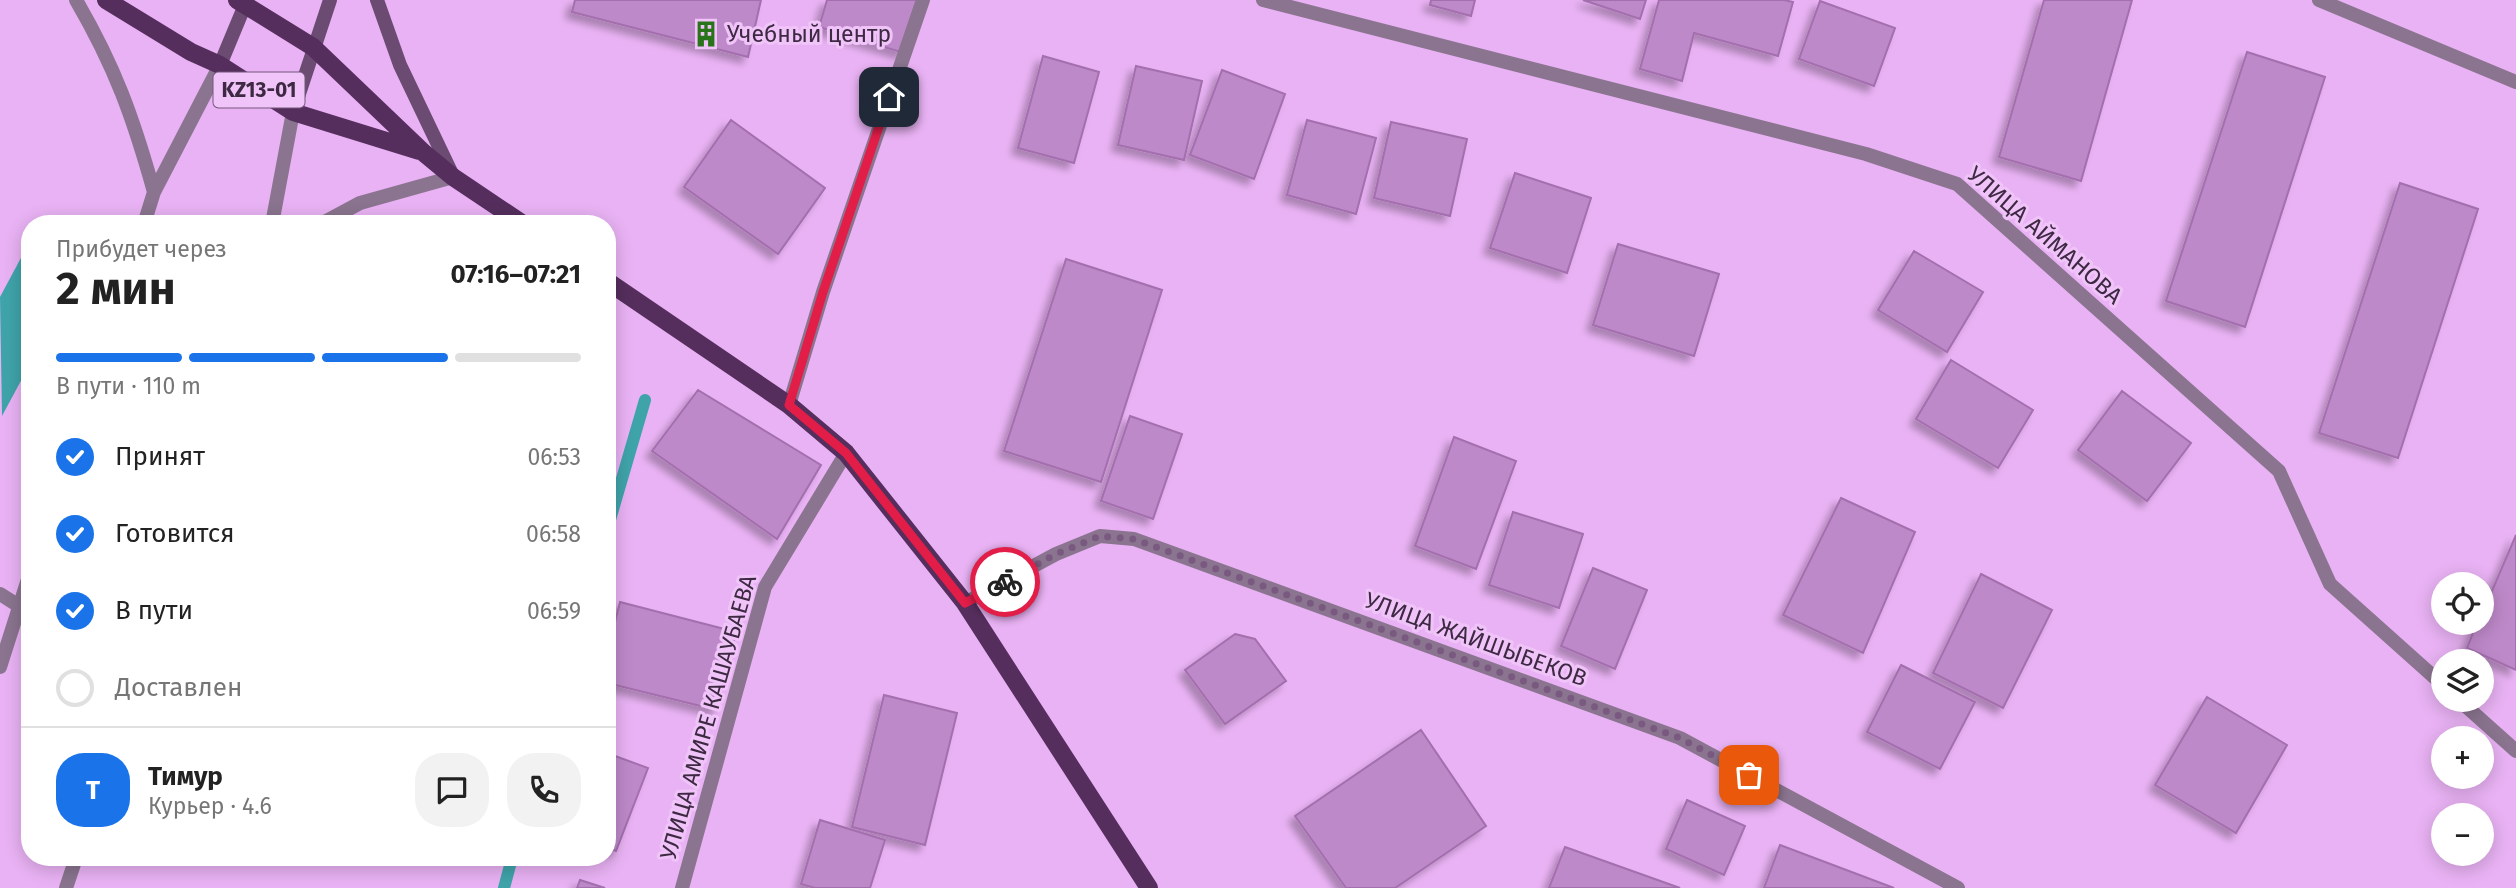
<!DOCTYPE html>
<html lang="ru">
<head>
<meta charset="utf-8">
<style>
  body { margin:0; font-family:"Fira Sans",sans-serif; background:#f2f2f2; color:#222; height:100vh; display:flex; flex-direction:column; font-size:26px; white-space:nowrap }
  * { box-sizing:border-box; margin:0 }
  p { font-size:23px; color:#767676 }
  .icon { flex:none; width:38px; height:38px; fill:none; stroke:currentColor; stroke-width:2; stroke-linecap:round; stroke-linejoin:round }
  .map { position:relative; flex:1; overflow:hidden }
  .sheet { position:absolute; left:21px; top:215px; width:595px; height:651px; display:flex; flex-direction:column; background:#fff; border-radius:28px; box-shadow:0 4px 18px #0003 }
  .sheet>* { flex:none }
  .buttons { position:absolute; left:2431px; top:572px; display:grid; gap:14px }
  .buttons a { display:grid; place-items:center; width:63px; height:63px; border-radius:50%; background:#fff; box-shadow:0 4px 18px #0003; font-size:35px }
  .pin { position:absolute; display:grid; place-items:center; width:60px; height:60px; color:#fff; margin:-30px; border-radius:14px; box-shadow:0 4px 10px #0006 }
  .courier { position:absolute; display:grid; place-items:center; width:70px; height:70px; margin:-35px; border:5px solid #e11d48; border-radius:50%; background:#fff; color:#222; box-shadow:0 2px 9px #0007 }
  .summary em { font-style:normal; font-weight:700 }
  .summary div { display:flex; flex-direction:column-reverse }
  .summary { display:flex; align-items:center; justify-content:space-between; height:119px; padding:0 35px }
  h1 { font-size:46px; font-weight:700; line-height:52px }
  .bar { display:grid; grid-template-columns:repeat(4,1fr); gap:10px 7px; align-content:center; height:84px; padding:0 35px }
  .bar i { height:9px; border-radius:5px; background:#e0e0e0 }
  .bar .current { background:#1a73e8 }
  .bar p { grid-column:span 4 }
  .line { display:flex; align-items:center; gap:18px; padding:0 35px; border-top:2px solid #e0e0e0 }
  .line div { flex:1 }
  .round { display:grid; place-items:center; flex:none; width:74px; height:74px; border-radius:28px; background:#f2f2f2 }
  ol { padding:0 35px; list-style:none }
  li { display:flex; align-items:center; gap:21px; height:77px }
  li p { margin-inline-start:auto }
  li .icon { padding:7px; border-radius:50%; background:#1a73e8; color:#fff; stroke-width:4 }
  li:last-child { color:#767676 }
  li i { width:38px; height:38px; border:4px solid #e0e0e0; border-radius:50% }
  .map>svg:first-child { display:block }
  .water { fill:#3fa4aa }
  .lines { fill:none; stroke-linecap:round; stroke-linejoin:round }
  .stream { stroke:#3fa4aa; stroke-width:12 }
  .building { fill:#be89c9; stroke:#a36fad; stroke-width:2; filter:url(#shadow) }
  .service { stroke:#8a748f; stroke-width:14 }
  .minor { stroke:#8a748f; stroke-width:14 }
  .tertiary { stroke:#8a748f; stroke-width:14 }
  .secondary { stroke:#6b4b72; stroke-width:14 }
  .primary { stroke:#552e5d; stroke-width:18 }
  .done { stroke:#7a5981; stroke-width:7; stroke-dasharray:0 12.6 }
  .route { stroke:#e11d48; stroke-width:9 }
  .labels { text-anchor:middle; stroke-width:6; stroke-linejoin:round; paint-order:stroke }
  .shield { fill:#f0c4f9; stroke:#73587a; stroke-width:2 }
  .shield-label { font-size:21px; font-weight:bold; fill:#3e2943 }
  .poi-label { font-size:23px; fill:#3e2943; stroke:#f0c4f9; text-anchor:start }
  .street-label { font-size:23px; fill:#3e2943; stroke:#f0c4f9 }
</style>
</head>
<body>
<div class="map">
<svg width="2516" height="888" viewBox="0 0 2516 888">
  <defs>
    <filter id="shadow"><feDropShadow dx="-6" dy="6" stdDeviation="3.5" flood-color="#0004"/></filter>
  </defs>
  <rect width="100%" height="100%" fill="#e9b2f4"/>
  <path class="water" d="M30,241V364L2,416L0,297Z"/>
  <g class="lines">
    <path class="stream" d="M607,530L645,400
      M504,888L512,858"/>
  </g>
  <path class="building" d="M575,0H761L748,57L572,12Z
    M827,0H920L904,53L819,27Z
    M1431,0H1475L1471,16L1430,5Z
    M1583,0H1646L1640,19Z
    M1659,0H1784L1793,2L1778,56L1694,33L1682,81L1640,69Z
    M2044,0H2132L2081,181L1999,157Z
    M1820,1L1895,28L1874,86L1799,59Z
    M2247,52L2325,77L2245,327L2166,301Z
    M1043,56L1099,72L1074,163L1018,148Z
    M1136,66L1202,81L1184,160L1118,145Z
    M1222,70L1285,94L1254,179L1190,155Z
    M731,120L825,188L778,254L684,187Z
    M1307,120L1376,138L1356,214L1287,195Z
    M1391,122L1467,139L1450,216L1374,198Z
    M1515,173L1591,198L1567,273L1490,248Z
    M2400,183L2478,209L2398,458L2319,433Z
    M1618,244L1719,274L1694,356L1593,325Z
    M1914,251L1983,292L1947,352L1878,310Z
    M1066,259L1162,290L1101,482L1004,451Z
    M1951,360L2033,410L1998,468L1916,419Z
    M698,390L821,465L777,539L652,451Z
    M2122,391L2191,443L2147,501L2078,450Z
    M1130,416L1182,434L1153,519L1101,501Z
    M1454,437L1516,461L1476,569L1415,546Z
    M1841,498L1915,532L1863,653L1783,615Z
    M1513,512L1583,534L1559,608L1489,585Z
    M2516,535V670L2467,648L2477,623H2482V614Z
    M1593,568L1647,590L1615,669L1561,646Z
    M1981,574L2052,610L2003,708L1933,673Z
    M620,602L736,632L717,710L607,683V654Z
    M1235,634L1255,639L1286,681L1225,724L1185,670Z
    M1901,665L1975,702L1940,769L1867,732Z
    M884,695L957,713L925,845L852,827Z
    M2207,697L2287,745L2236,833L2155,785Z
    M1421,730L1486,826L1395,888H1346L1295,816Z
    M607,753L648,768L616,851L607,848Z
    M1687,800L1745,826L1724,875L1666,849Z
    M820,820L885,840L870,888H815L801,884Z
    M1780,845L1894,888H1764Z
    M1565,847L1680,888H1549Z
    M580,880L605,888H577Z"/>
  <g class="lines">
    <path class="service" d="M0,594L19,606"/>
    <path class="minor" d="M1263,0L1866,154L1957,184L2279,471L2330,584L2443,685
      M2319,0L2516,82
      M789,405L823,292L923,0
      M965,603L1056,554L1100,536L1134,539L1680,738L1958,888
      M2459,700L2516,751
      M682,888L765,587L846,453"/>
    <path class="tertiary" d="M76,0C115,67 133,117 154,192
      M144,224L154,192L220,65
      M272,224L293,112
      M321,224L360,203L453,177
      M0,667L30,573
      M66,888L76,858"/>
    <path class="secondary" d="M377,0L400,65L453,176
      M220,65L247,0
      M293,112L330,0"/>
    <path class="primary" d="M106,0L191,52L220,65L293,112L419,151
      M237,0L313,47L424,153L453,177L523,224
      M607,281L789,405L846,453L965,603L1149,888"/>
  </g>
  <g class="lines">
    <path class="done" d="M1005,582L1056,554L1100,536L1134,539L1680,738L1749,775"/>
    <path class="route" d="M889,97L823,292L789,405L846,453L965,603L1005,582"/>
  </g>
  <defs>
    <g id="building-bare" transform="scale(2.1)"><path d="M-4-6H4V6H1V3H-1V6H-4ZM-2.5-4.3h1.7v1.8h-1.7ZM.8-4.3h1.7v1.8H.8ZM-2.5-1h1.7V.8h-1.7ZM.8-1h1.7V.8H.8Z" fill="#287419" stroke="#f0c4f9" stroke-width="2.5" paint-order="stroke"/></g>
  </defs>
  <g fill-rule="evenodd">
    <use href="#building-bare" x="706" y="34"/>
  </g>
  <g class="labels">
    <rect class="shield" x="213.5" y="72.5" width="91" height="35" rx="5"/>
    <g class="shield-label">
      <text x="259" y="97">KZ13-01</text>
    </g>
    <g class="poi-label">
      <text x="727" y="42">Учебный центр</text>
    </g>
    <g class="street-label">
      <text transform="translate(2045 235) rotate(41)" y="8">УЛИЦА АЙМАНОВА</text>
      <text transform="translate(1476 639) rotate(20)" y="8">УЛИЦА ЖАЙШЫБЕКОВ</text>
      <text transform="translate(708 717) rotate(-74)" y="8">УЛИЦА АМИРЕ КАШАУБАЕВА</text>
    </g>
  </g>
</svg>
<div class="buttons">
<a><svg class="icon" aria-label="locate" viewBox="0 0 24 24"><circle cx="12" cy="12" r="6"/><path d="M12 2v4M12 18v4M2 12h4M18 12h4"/></svg></a>
<a><svg class="icon" aria-label="layers" viewBox="0 0 24 24"><path d="M12 4l9 5-9 5-9-5zM3 14l9 5 9-5"/></svg></a>
<a>+</a>
<a>−</a>
</div>
<div class="pin" style="left:1749px;top:775px;background:#ea580c"><svg class="icon" aria-label="bag" viewBox="0 0 24 24"><path d="M5 8h14l-1 12H6zM9 8a3 3 0 0 1 6 0"/></svg></div>
<div class="pin" style="left:889px;top:97px;background:#1f2937"><svg class="icon" aria-label="home" viewBox="0 0 24 24"><path d="M3 11l9-7 9 7M6 9v11h12V9"/></svg></div>
<div class="courier" style="left:1005px;top:582px"><svg class="icon" aria-label="bike" viewBox="0 0 24 24"><circle cx="6" cy="16" r="4"/><circle cx="18" cy="16" r="4"/><path d="M6 16l4-8h5l3 8M10 8l3 8H6M13 5h3"/></svg></div>
<section class="sheet">
<div class="summary"><div><h1>2 мин</h1><p>Прибудет через</p></div><em>07:16–07:21</em></div>
<div class="bar"><i class="current"></i><i class="current"></i><i class="current"></i><i></i><p>В пути · 110 m</p></div>
<ol>
<li><svg class="icon" aria-label="check" viewBox="0 0 24 24"><path d="M5 12l5 5 9-10"/></svg>Принят<p>06:53</p></li>
<li><svg class="icon" aria-label="check" viewBox="0 0 24 24"><path d="M5 12l5 5 9-10"/></svg>Готовится<p>06:58</p></li>
<li><svg class="icon" aria-label="check" viewBox="0 0 24 24"><path d="M5 12l5 5 9-10"/></svg>В пути<p>06:59</p></li>
<li><i></i>Доставлен</li>
</ol>
<div class="line" style="height:126px"><b class="round" style="background:#1a73e8;color:#fff">Т</b><div><b>Тимур</b><p>Курьер · 4.6</p></div><a class="round"><svg class="icon" aria-label="chat" viewBox="0 0 24 24"><path d="M4 5h16v11H9l-5 4z"/></svg></a><a class="round"><svg class="icon" aria-label="phone" viewBox="0 0 24 24"><path d="M5 4h4l2 5-3 2q2 4 5 5l2-3 5 2v4C11 20 4 13 5 4z"/></svg></a></div>
</section>
</div>
</body>
</html>
